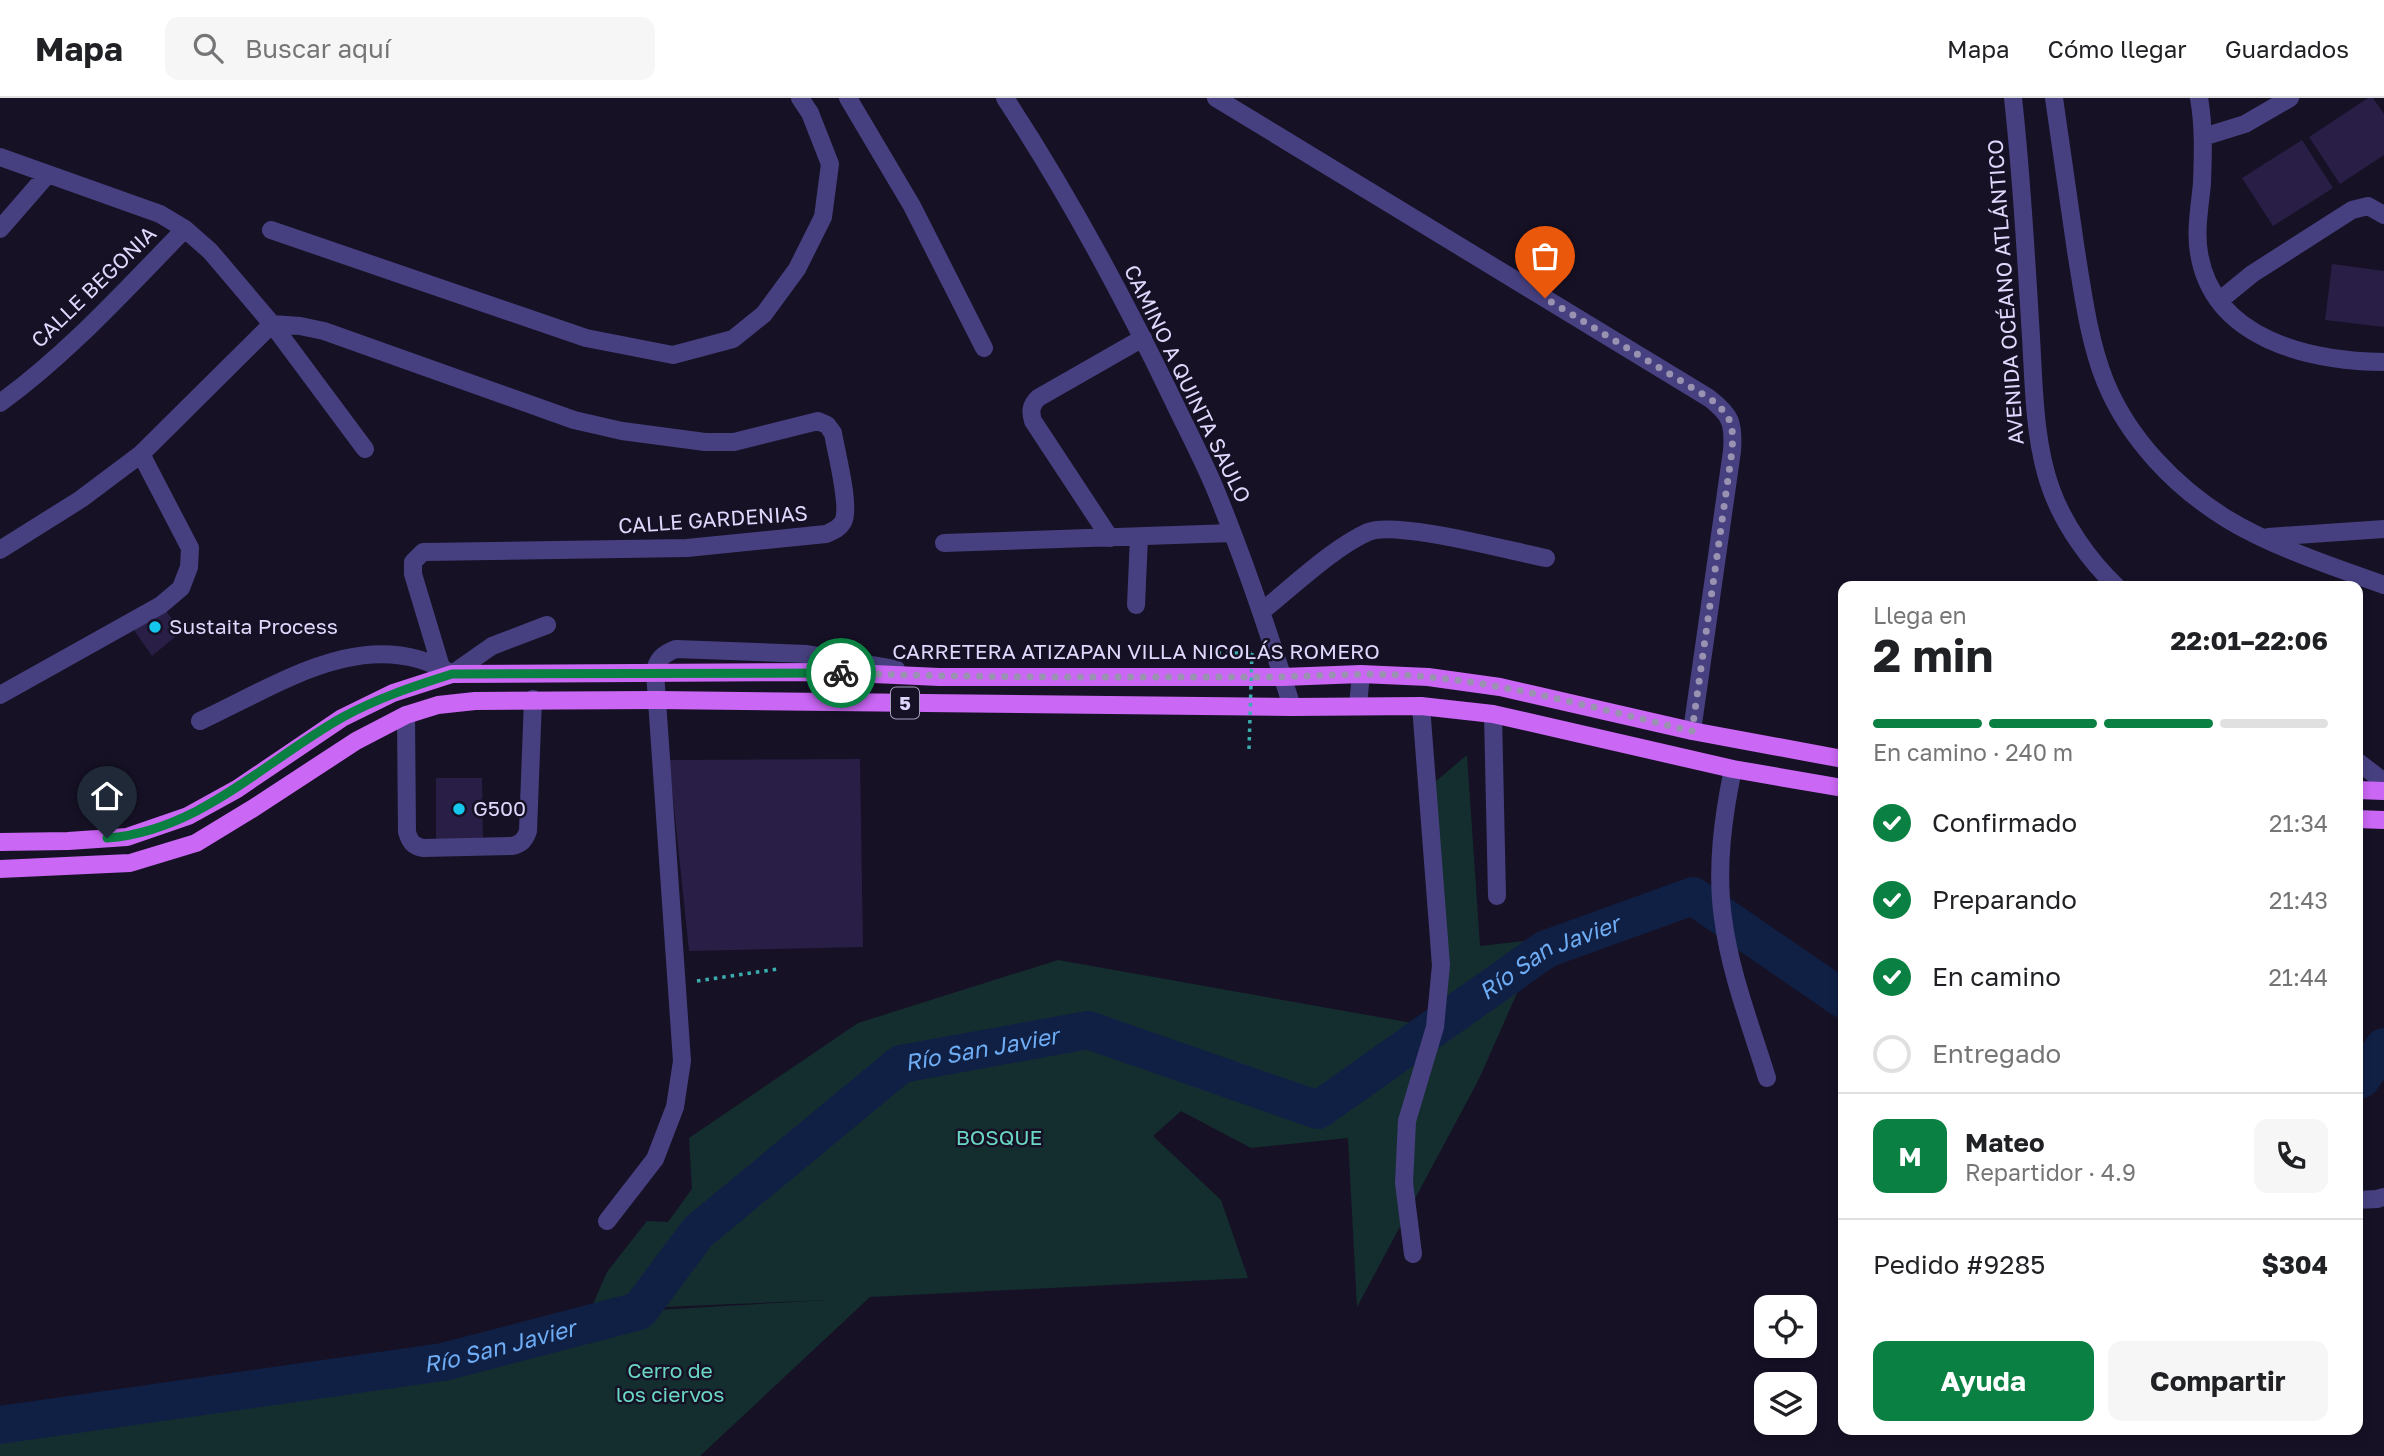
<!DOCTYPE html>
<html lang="es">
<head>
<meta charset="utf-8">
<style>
  body { margin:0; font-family:"Golos Text",sans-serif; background:#f6f6f6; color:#202124; height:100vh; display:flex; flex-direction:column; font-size:26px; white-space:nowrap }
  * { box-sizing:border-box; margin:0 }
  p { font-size:23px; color:#757577 }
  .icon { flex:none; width:38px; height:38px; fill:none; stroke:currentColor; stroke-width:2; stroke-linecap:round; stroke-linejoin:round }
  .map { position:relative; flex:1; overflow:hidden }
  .side { position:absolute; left:1838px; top:483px; width:525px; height:854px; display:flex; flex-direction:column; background:#fff; border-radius:14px; box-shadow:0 4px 10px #0003 }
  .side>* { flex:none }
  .fabs { position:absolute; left:1754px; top:1197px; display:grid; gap:14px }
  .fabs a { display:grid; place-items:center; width:63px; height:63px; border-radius:14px; background:#fff; box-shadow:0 4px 10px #0003; font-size:35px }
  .pin { position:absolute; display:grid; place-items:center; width:60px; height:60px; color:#fff; margin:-72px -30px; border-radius:50% 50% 50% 0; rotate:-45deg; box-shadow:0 0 7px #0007 }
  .pin .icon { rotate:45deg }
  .courier { position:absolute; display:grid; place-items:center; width:70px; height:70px; margin:-35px; border:5px solid #0b8043; border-radius:50%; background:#fff; color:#222; box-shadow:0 2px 9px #0007 }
  .summary em { font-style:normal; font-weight:700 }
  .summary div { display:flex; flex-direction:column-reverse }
  .summary { display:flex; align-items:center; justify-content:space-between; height:119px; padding:0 35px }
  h1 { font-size:46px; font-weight:700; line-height:52px }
  .bar { display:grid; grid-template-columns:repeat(4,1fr); gap:10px 7px; align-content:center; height:84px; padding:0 35px }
  .bar i { height:9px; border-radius:5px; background:#e0e0e0 }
  .bar .selected { background:#0b8043 }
  .bar p { grid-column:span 4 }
  .line { display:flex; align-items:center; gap:18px; padding:0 35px; border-top:2px solid #e0e0e0 }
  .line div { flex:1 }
  .round { display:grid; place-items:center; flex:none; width:74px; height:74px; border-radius:14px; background:#f6f6f6 }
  ol { padding:0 35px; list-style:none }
  li { display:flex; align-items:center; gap:21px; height:77px }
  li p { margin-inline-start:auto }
  li .icon { padding:7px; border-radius:50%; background:#0b8043; color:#fff; stroke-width:4 }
  li:last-child { color:#757577 }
  li i { width:38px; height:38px; border:4px solid #e0e0e0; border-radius:50% }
  .primary-button { display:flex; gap:14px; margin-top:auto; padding:14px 35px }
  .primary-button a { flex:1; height:80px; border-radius:14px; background:#0b8043; color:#fff; font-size:28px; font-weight:700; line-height:80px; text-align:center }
  .primary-button a+a { background:#f6f6f6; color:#202124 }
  header { display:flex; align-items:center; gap:42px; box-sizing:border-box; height:98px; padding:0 35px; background:#fff; border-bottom:2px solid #e0e0e0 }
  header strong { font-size:33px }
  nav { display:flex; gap:38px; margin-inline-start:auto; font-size:24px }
  .search { width:490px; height:63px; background:#f6f6f6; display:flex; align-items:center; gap:18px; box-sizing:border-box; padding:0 24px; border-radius:14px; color:#757577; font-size:26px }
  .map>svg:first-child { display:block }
  .green { fill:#142e2f }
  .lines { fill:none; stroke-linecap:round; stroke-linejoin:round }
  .river { stroke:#102045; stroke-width:38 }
  .building { fill:#291e45 }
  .path { stroke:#39adaf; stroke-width:3.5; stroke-dasharray:3.5 5; stroke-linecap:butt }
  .minor { stroke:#474080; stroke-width:18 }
  .major { stroke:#ca67f4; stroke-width:18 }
  .path-bridge { stroke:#39adaf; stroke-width:3.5; stroke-dasharray:3.5 5; stroke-linecap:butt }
  .done { stroke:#9992b1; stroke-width:7; stroke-dasharray:0 12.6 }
  .route { stroke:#0b8043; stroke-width:9 }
  .poi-dot { fill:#13c7ed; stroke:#161125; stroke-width:2.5 }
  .labels { text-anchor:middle; stroke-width:5; stroke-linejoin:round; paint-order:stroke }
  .shield { fill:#161125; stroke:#a39cbc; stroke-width:2 }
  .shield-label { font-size:19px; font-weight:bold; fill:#dfd8fc }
  .street-label { font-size:21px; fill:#dfd8fc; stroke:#161125 }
  .poi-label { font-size:21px; fill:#dfd8fc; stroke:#161125; text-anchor:start }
  .park-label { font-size:21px; fill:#69d7c4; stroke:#161125 }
  .water-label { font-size:23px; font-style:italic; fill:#6eacf4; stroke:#161125 }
</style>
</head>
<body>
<header>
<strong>Mapa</strong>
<div class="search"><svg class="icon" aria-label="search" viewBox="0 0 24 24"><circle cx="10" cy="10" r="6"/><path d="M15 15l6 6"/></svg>Buscar aquí</div>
<nav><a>Mapa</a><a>Cómo llegar</a><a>Guardados</a></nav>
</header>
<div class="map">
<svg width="2384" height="1358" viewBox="0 0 2384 1358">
  <rect width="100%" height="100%" fill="#161125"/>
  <path class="green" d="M1467,657L1480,848L1541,841L1479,981L1357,1209L1348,1040L1251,1050L1181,1013L1153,1038L1221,1102L1248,1180L870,1199L700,1358H0V1327L443,1264L639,1213L828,1202L641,1210L587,1220L607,1174L647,1123L668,1124L692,1091L689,1040L858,925L1058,862L1435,929L1423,694Z"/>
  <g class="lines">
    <g class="river">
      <path d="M2357,980L2361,981L2384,949"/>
      <path id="s1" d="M0,1327L443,1264L639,1213L698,1134L901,966L1088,932L1318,1012L1546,851L1693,798L1843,901"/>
    </g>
  </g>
  <path class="building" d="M2368,0H2373L2384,16V57L2340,86L2309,39Z
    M2302,42L2333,90L2273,128L2242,80Z
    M2332,166L2384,173V229L2325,222Z
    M161,507L182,533L152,558L129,525Z
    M860,661L863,849L689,853L669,662Z
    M436,680H482L483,742L436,743Z"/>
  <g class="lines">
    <path class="path" d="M1202,559L1207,555H1252
      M697,883L778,871"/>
    <path class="minor" d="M848,0L912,108L984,250
      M1005,0C1068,96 1123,198 1173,302C1188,334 1205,365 1218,398C1246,467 1270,538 1292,609
      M1216,0L1709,300C1731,317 1734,325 1732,353L1692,633
      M2013,0C2022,80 2026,159 2031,239C2034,289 2034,344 2051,391C2064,427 2089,462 2116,488
      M2054,0C2061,51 2069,102 2076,153C2083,196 2089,243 2105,283C2128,340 2175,389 2227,421C2275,450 2332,468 2384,487
      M2199,0C2204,28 2203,57 2202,85C2200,108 2195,132 2199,155C2213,242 2310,263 2384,264
      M2203,39L2245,26L2290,0
      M0,59L160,116L185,131L210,153L272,226L365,351
      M0,131L47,77
      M271,132L586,240L673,257L733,241L764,216L797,171L823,119L830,66L810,15L800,0
      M2219,203L2252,176L2352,112L2368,108L2384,117
      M272,226L300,228L324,233L574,322L622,333L705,344H734L818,323L827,327L833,335C836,354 851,409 843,424C839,431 833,433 826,436L687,450L423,454L413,464V476L441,569
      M0,305C69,255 126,191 185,131
      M2268,439L2384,431
      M1110,440L1033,323C1030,313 1031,307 1038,300L1143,240
      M944,445L1232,435
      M0,452L81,401L141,356L272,226
      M1136,507L1139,439
      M1261,514C1291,490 1334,449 1368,434C1396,422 1510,453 1546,460
      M0,597L161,507L181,490L189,469L190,450L141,356
      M1358,607L1361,576
      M1493,616L1497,798
      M406,617L407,734C410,744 413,748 423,750L512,748C521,746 525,742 528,733L533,601
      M200,623C278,587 367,524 452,576L492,548L547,527
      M2357,663L2384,684
      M1733,671C1723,719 1716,770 1723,820C1730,875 1751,928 1767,980
      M2357,1102L2377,1101L2384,1099
      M607,1123L655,1061L675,1009L682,963L655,574C657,561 663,556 676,551L807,556L896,571
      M1413,1156L1404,1085L1407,1023L1435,929L1441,867L1421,608"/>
    <path class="major" d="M2357,692L2384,693
      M2357,721L2384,722
      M0,744L68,743L127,739L188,718L237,691L342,620L393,595L452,576L830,574L939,579H1283L1361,576L1428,579L1500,589L1692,633L1843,661
      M0,771L130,765L196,745L252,711L356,643L406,617L438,607L475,603L657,602L1292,609L1421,608L1493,616L1733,671L1843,690"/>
    <path class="path-bridge" d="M1249,651L1252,555"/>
  </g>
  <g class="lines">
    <path class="done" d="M841,575C980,580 1119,579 1259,579C1315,579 1371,573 1428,579C1517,587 1605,613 1692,633L1732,353C1734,325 1731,317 1709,300L1545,200"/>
    <path class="route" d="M107,740C200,733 266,662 343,619C378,600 414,588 452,576L841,575"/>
  </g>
  <g class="poi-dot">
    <circle cx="155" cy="529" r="7"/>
    <circle cx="459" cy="711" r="7"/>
  </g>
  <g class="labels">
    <rect class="shield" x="891" y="589.5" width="28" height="31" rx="5"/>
    <g class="shield-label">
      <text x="905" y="612">5</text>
    </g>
    <g class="street-label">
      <text transform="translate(94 189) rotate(-44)" y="7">CALLE BEGONIA</text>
      <text transform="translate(2006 194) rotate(-94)" y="7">AVENIDA OCÉANO ATLÁNTICO</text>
      <text transform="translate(1187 286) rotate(64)" y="7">CAMINO A QUINTA SAULO</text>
      <text transform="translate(713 422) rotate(-4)" y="7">CALLE GARDENIAS</text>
      <text x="1136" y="561">CARRETERA ATIZAPAN VILLA NICOLÁS ROMERO</text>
    </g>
    <g class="poi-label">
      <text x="169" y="536">Sustaita Process</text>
      <text x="473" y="718">G500</text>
    </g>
    <g class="park-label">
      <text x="999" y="1047">BOSQUE</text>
      <text x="670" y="1280">Cerro de<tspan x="670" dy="24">los ciervos</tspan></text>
    </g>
    <g class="water-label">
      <text dy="8" stroke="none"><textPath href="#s1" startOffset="1724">Río San Javier</textPath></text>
      <text dy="8" stroke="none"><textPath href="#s1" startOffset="1094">Río San Javier</textPath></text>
      <text dy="8" stroke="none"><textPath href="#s1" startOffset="506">Río San Javier</textPath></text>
    </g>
  </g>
</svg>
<div class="fabs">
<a><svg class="icon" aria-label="locate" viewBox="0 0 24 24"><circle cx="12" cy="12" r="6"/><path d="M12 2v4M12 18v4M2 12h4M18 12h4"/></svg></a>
<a><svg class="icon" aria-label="layers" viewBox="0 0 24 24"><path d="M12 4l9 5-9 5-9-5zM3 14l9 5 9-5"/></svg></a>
</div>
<div class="pin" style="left:1545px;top:200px;background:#ea580c"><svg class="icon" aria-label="bag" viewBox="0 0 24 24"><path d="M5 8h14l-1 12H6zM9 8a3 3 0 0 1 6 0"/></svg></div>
<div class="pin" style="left:107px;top:740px;background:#1f2937"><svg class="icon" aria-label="home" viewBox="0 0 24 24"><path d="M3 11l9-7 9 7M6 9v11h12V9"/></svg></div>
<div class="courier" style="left:841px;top:575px"><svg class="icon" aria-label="bike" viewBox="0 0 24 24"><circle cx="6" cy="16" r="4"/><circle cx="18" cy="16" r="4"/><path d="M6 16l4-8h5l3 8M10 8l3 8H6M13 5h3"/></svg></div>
<section class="side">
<div class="summary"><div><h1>2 min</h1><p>Llega en</p></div><em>22:01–22:06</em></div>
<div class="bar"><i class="selected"></i><i class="selected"></i><i class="selected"></i><i></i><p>En camino · 240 m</p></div>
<ol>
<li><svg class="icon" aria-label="check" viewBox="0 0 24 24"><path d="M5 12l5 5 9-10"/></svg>Confirmado<p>21:34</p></li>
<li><svg class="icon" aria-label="check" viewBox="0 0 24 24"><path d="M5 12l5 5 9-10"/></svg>Preparando<p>21:43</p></li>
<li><svg class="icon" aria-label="check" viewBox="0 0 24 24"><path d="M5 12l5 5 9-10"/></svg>En camino<p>21:44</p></li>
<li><i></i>Entregado</li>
</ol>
<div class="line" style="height:126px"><b class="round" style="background:#0b8043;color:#fff">M</b><div><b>Mateo</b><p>Repartidor · 4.9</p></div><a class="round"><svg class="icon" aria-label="phone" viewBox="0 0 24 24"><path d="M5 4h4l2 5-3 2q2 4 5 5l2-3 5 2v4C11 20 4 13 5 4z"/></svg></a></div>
<div class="line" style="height:91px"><div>Pedido #9285</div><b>$304</b></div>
<div class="primary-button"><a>Ayuda</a><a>Compartir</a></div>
</section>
</div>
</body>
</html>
